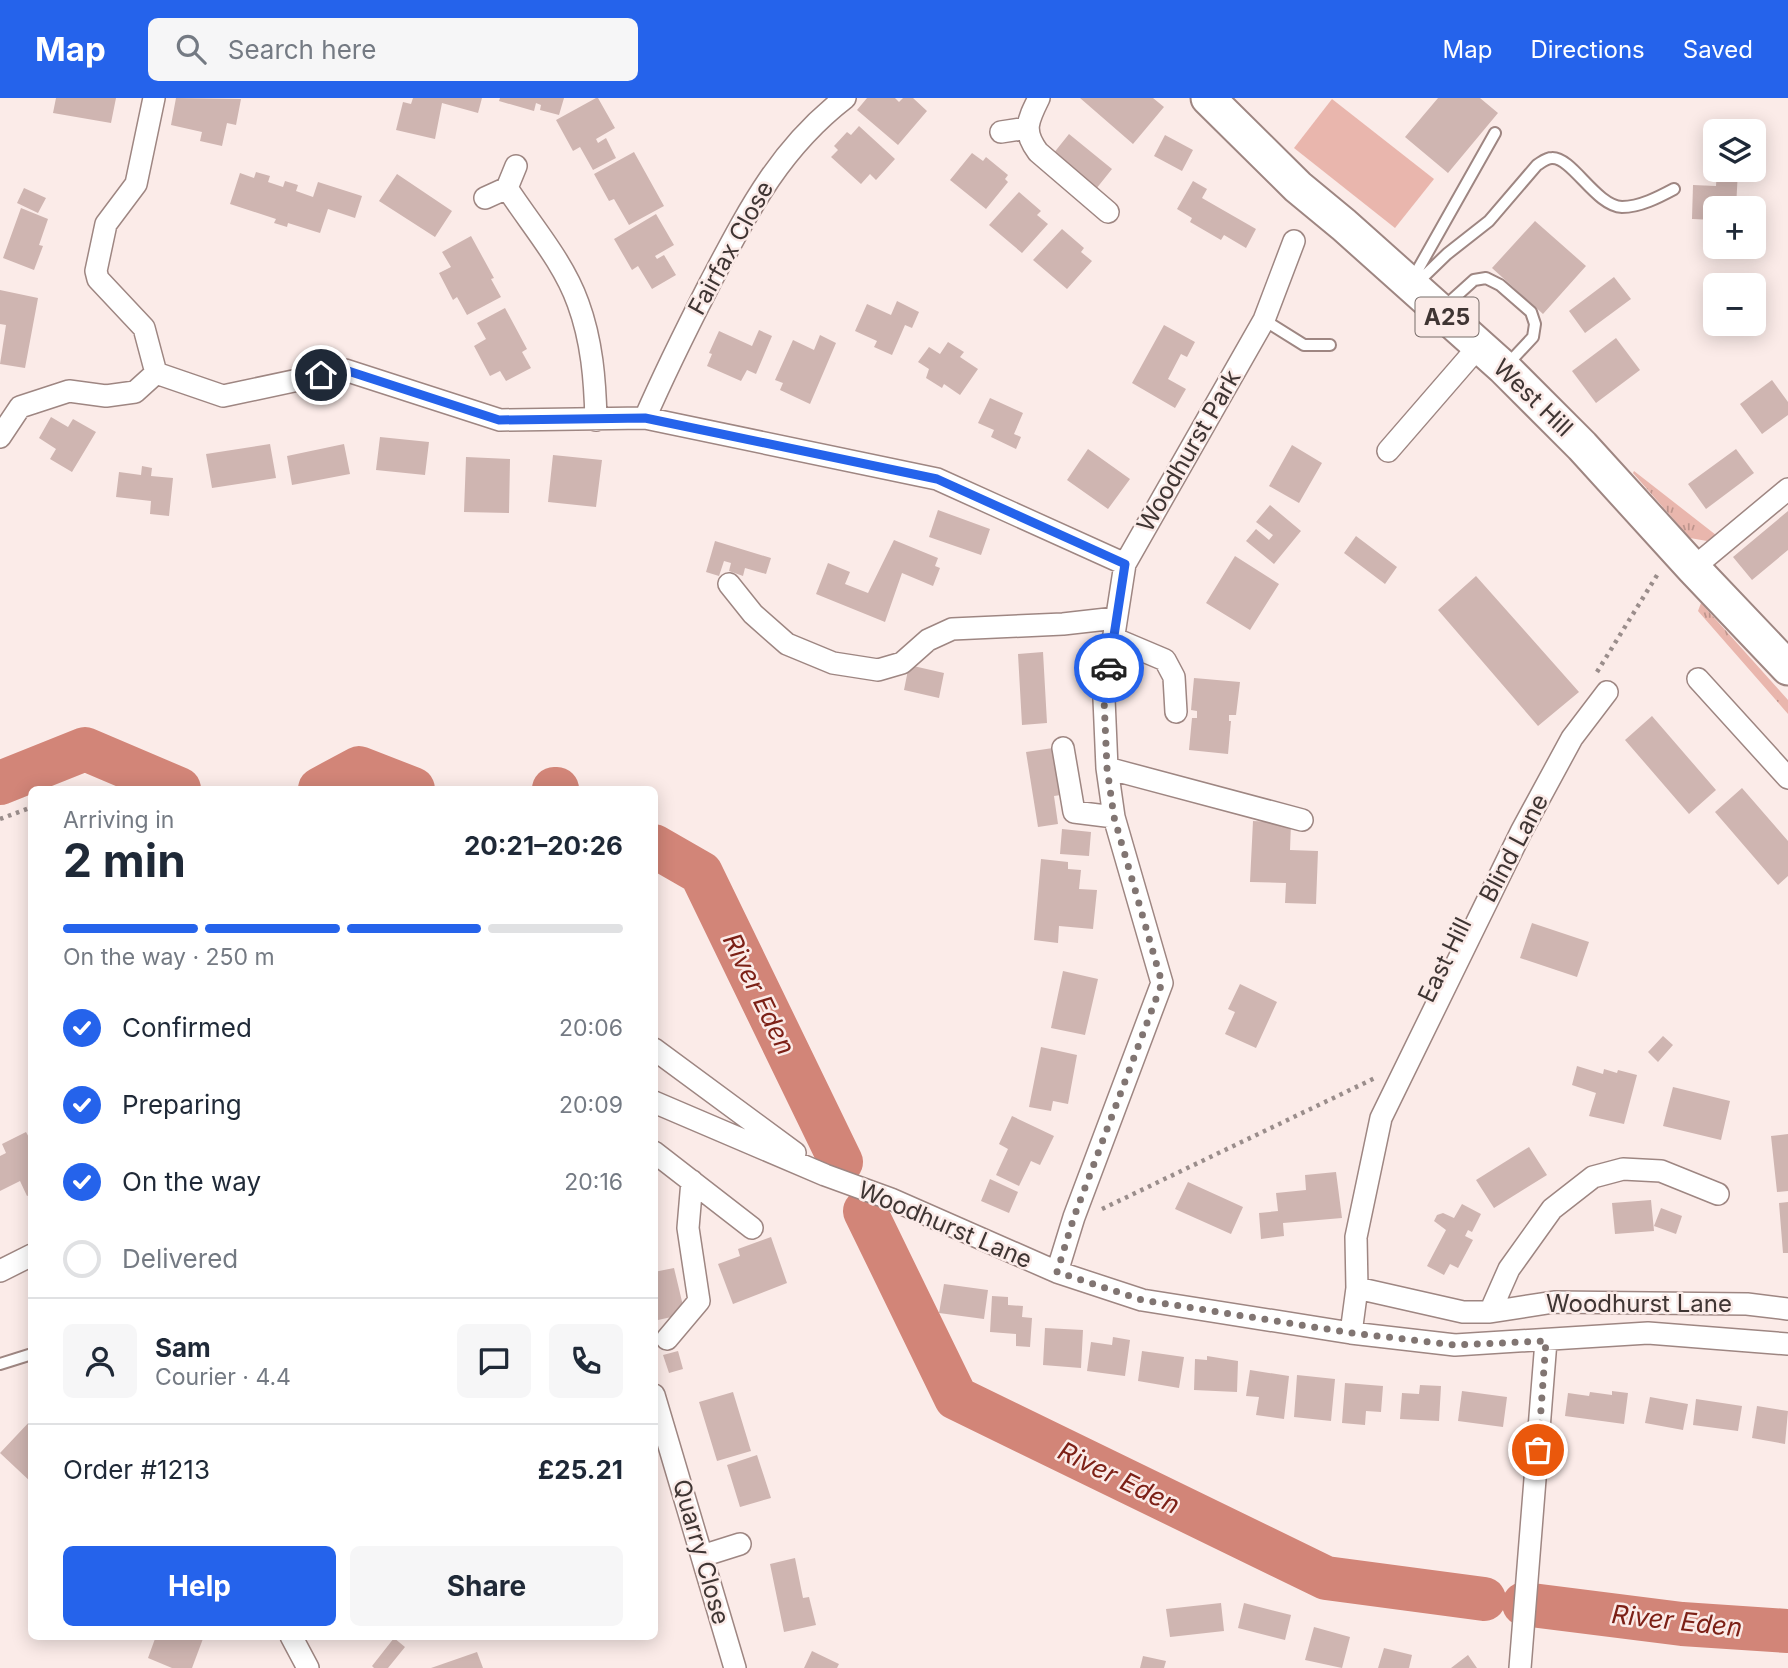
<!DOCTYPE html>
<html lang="en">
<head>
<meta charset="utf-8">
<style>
  body { margin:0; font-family:Inter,sans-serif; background:#f6f6f7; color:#1f2937; height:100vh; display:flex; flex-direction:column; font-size:26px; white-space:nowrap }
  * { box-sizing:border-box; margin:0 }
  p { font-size:23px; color:#747a83 }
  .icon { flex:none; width:38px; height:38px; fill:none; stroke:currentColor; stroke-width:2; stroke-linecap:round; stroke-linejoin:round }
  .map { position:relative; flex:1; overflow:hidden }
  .details { position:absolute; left:28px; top:688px; width:630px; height:854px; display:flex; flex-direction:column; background:#fff; border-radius:10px; box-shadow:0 4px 18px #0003 }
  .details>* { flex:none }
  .buttons { position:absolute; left:1703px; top:21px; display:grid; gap:14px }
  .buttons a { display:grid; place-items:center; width:63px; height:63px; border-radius:10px; background:#fff; box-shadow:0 4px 18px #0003; font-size:35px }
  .pin { position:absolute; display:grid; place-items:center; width:60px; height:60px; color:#fff; margin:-30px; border:4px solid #fff; border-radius:50%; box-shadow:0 2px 7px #0007 }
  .courier { position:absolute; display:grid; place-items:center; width:70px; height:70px; margin:-35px; border:5px solid #2563eb; border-radius:50%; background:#fff; color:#222; box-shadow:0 2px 9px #0007 }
  .overview em { font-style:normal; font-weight:700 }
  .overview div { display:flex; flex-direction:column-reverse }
  .overview { display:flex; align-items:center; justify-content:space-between; height:119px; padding:0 35px }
  h1 { font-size:46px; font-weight:700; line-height:52px }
  .bar { display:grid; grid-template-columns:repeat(4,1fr); gap:10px 7px; align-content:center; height:84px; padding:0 35px }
  .bar i { height:9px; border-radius:5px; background:#e0e1e3 }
  .bar .on { background:#2563eb }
  .bar p { grid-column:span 4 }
  .line { display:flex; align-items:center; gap:18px; padding:0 35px; border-top:2px solid #e0e1e3 }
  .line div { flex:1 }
  .round { display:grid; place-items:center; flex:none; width:74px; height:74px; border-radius:10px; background:#f6f6f7 }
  ol { padding:0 35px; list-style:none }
  li { display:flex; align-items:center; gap:21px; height:77px }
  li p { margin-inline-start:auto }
  li .icon { padding:7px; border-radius:50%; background:#2563eb; color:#fff; stroke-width:4 }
  li:last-child { color:#747a83 }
  li i { width:38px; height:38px; border:4px solid #e0e1e3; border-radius:50% }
  .action { display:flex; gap:14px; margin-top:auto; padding:14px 35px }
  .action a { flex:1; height:80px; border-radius:10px; background:#2563eb; color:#fff; font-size:28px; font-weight:700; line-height:80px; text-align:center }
  .action a+a { background:#f6f6f7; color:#1f2937 }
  header { display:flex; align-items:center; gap:42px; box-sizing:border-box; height:98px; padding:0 35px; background:#2563eb; color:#fff }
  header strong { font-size:33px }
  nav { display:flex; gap:38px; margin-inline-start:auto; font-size:24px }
  .search { width:490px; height:63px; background:#f6f6f7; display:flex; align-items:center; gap:18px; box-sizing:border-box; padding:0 24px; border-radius:10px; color:#747a83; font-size:26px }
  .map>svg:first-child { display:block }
  .grass { fill:url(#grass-tufts) }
  .park { fill:#e9b6ad }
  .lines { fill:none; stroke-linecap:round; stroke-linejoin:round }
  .river { stroke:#d28578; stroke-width:44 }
  .building { fill:#cfb5b1 }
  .service-casing { stroke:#9e8682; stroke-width:14 }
  .minor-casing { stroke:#9e8682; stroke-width:24 }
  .primary-casing { stroke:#9e8682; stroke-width:37 }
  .path { stroke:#9a8d8b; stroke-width:4.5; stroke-dasharray:3.5 5; stroke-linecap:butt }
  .service { stroke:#fff; stroke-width:10 }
  .minor { stroke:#fff; stroke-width:21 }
  .primary { stroke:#fff; stroke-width:33 }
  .done { stroke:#817572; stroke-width:7; stroke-dasharray:0 12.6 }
  .route { stroke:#2563eb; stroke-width:9 }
  .labels { text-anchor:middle; stroke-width:5; stroke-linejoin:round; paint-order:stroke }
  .shield { fill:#fbebe8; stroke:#776c69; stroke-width:2 }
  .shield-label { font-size:23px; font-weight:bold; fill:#3f3533 }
  .street-label { font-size:24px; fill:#3f3533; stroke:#fbebe8 }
  .water-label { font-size:26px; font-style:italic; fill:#7c2016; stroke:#fbebe8 }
</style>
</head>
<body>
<header>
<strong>Map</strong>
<div class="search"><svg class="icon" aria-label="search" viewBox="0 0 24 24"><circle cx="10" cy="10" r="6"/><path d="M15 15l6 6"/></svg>Search here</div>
<nav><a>Map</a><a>Directions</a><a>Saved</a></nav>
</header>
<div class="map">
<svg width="1788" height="1570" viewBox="0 0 1788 1570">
  <defs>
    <pattern id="grass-tufts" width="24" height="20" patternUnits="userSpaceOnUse" patternTransform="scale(1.75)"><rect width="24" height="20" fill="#e9b6ad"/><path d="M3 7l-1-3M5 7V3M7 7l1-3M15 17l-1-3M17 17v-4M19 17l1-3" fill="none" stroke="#be958d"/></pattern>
  </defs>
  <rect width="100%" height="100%" fill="#fbebe8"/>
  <path class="grass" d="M1634,373L1716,437L1707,443L1690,440L1633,375Z
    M1701,505L1788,602V616L1698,513Z"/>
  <path class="park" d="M1332,1L1434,81L1395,130L1294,50Z"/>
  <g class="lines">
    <path class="river" d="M0,685L85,651L179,691
      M320,691L359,670L413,691
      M554,691H557
      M654,748L701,775L841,1064
      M865,1113L956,1300L1326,1480L1484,1501
      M1524,1506L1682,1526L1788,1533"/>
  </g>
  <path class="building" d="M56,0H116L111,25L53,15Z
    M176,0L241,1L236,27L227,25L222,48L200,43L202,34L171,27Z
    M413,0H482L478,15L442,5L435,41L396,32L403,4L411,6Z
    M500,0H564L559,17L540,12L541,7L536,5L534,13L499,3Z
    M596,0H598L615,30L596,41L598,45L606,40L616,60L593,72L580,49L573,53L556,22Z
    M867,0H895L899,4L903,0H913L927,13L898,47L857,12Z
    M1080,0H1153L1164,9L1133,46Z
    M1438,0H1480L1498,15L1448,75L1405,39Z
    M859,28L895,61L876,82L870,76L861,86L831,59L838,52L834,48L847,34L851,37Z
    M1069,36L1112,71L1096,91L1053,56Z
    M1165,37L1193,52L1182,73L1154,58Z
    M634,54L664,108L629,127L614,101L609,103L594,76Z
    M972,55L983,63L986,59L1008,77L1005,81L1008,84L986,111L950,82Z
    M1717,72H1738L1736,110H1715V122L1692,121L1693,87L1716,88Z
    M256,74L270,78L268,84L283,89L285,83L298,87L296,93L313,99L318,84L362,98L355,120L328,111L320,135L288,125L287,129L274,125L276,121L230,106L240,75L254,80Z
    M397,76L452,113L435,139L379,103Z
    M1193,83L1207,91L1202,100L1256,131L1246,150L1224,137L1221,142L1190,124L1192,120L1177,111Z
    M24,90L46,100L38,115L17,105Z
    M1019,94L1041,113L1037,117L1048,126L1022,155L989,127Z
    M21,110L48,121L39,147L43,148L34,172L3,160Z
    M656,116L674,147L655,158L657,161L664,157L676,177L652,191L638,168L632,172L614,141Z
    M1535,123L1586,168L1543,216L1492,170Z
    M1062,131L1084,150L1081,154L1092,163L1067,191L1033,162Z
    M471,138L494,180L491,181L501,199L467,217L457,199L453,202L439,175L451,169L442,154Z
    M1614,179L1631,201L1585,235L1569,213Z
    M0,192L38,200L25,270L0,266L6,227L0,226Z
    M897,203L919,214L912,230L905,227L892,257L874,249L877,243L855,233L867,206L891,217Z
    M505,210L527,251L522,254L531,270L506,283L500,273L490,278L474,248L486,241L477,225Z
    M1164,227L1195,244L1187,259L1181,256L1168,281L1186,291L1175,310L1132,285Z
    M759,232L772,238L756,276L747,272L741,283L707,268L712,256L709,255L719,233L752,248Z
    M820,237L836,245L810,306L780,292L783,285L775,282L793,242L814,252Z
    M1616,240L1640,272L1596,305L1572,273Z
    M948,244L964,254L960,259L978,271L960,297L944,286L942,290L926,280L929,271L918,264L929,249L940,256Z
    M1772,282L1788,304V317L1762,336L1740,306Z
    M990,300L1023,315L1014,336L1021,339L1016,351L991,339L994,332L978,325Z
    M51,319L68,329L73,321L96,334L72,374L50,361L56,351L39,340Z
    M380,339L429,344L425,377L376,372Z
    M270,346L276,380L212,390L206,356Z
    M344,346L350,376L292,387L287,358Z
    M1292,347L1322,365L1299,405L1269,388Z
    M1088,351L1130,381L1108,411L1067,382Z
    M1736,351L1754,375L1706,411L1688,386Z
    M553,357L602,362L596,409L548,404Z
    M466,359L510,361L509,415L464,414Z
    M142,368L152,370L151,378L173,380L169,418L150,416L151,403L116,399L119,374L141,377Z
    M1270,407L1301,433L1274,466L1246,443L1256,431L1269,442L1273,437L1256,424Z
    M938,412L990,431L981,457L929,439Z
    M1788,413V452L1752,482L1733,459Z
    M1356,438L1397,469L1385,486L1344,455Z
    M894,442L938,460L935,468L940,470L933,488L902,475L885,524L816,496L828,465L850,474L845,486L868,495Z
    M715,443L771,460L766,476L745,470L743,478L729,473L731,465L724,463L719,478L706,474Z
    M1235,458L1279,486L1250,532L1206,505Z
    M1476,478L1579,594L1538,628L1438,512Z
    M1043,554L1047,625L1022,627L1018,556Z
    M909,567L944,575L939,600L904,592Z
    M1194,580L1240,584L1236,617H1229V623H1231L1228,656L1189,652L1192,620H1197V613L1191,612Z
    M1652,618L1716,692L1689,716L1625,642Z
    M1053,650L1061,697L1054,698L1058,726L1038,729L1026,654Z
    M1742,690L1788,743V778L1778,787L1715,714Z
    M1253,723L1291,725L1290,752L1318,753L1316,806L1285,805L1286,785L1250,784Z
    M1062,731L1091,734L1089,758L1060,756Z
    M1041,761L1068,764V771L1081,772L1079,791L1097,792L1093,831L1059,828L1058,845L1034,842Z
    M1532,825L1589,844L1577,879L1520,860Z
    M1063,873L1098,881L1085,937L1051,930Z
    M1240,886L1277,904L1256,950L1225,936L1235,914L1228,911Z
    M1663,938L1673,947L1658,964L1648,954Z
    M1041,949L1077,957L1068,1006L1053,1003L1051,1013L1029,1009Z
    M1577,968L1603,976L1604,971L1617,975L1618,972L1637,977L1624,1026L1589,1018L1596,995L1572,987Z
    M1673,989L1730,1003L1721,1042L1663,1028Z
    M1012,1018L1054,1038L1040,1067L1031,1063L1019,1088L996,1077L1008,1051L999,1046Z
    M26,1034L32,1045V1096L27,1098L20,1083L0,1093V1058L6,1055L2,1046Z
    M1788,1036V1093L1777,1094L1771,1038Z
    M1529,1049L1547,1077L1494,1110L1476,1082Z
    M1336,1074L1342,1120L1283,1125L1284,1138L1261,1141L1259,1115L1278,1113L1276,1095L1306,1092L1305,1077Z
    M990,1081L1018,1094L1009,1115L981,1103Z
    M1188,1084L1243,1109L1231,1136L1175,1111Z
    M1651,1102L1654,1133L1615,1136L1612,1105Z
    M1788,1104V1155H1783L1779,1105Z
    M1462,1106L1481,1116L1472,1134L1468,1132L1465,1138L1473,1142L1458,1170L1450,1166L1444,1177L1427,1168L1446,1132L1434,1123L1437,1117L1443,1115L1454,1120Z
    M1661,1110L1682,1118L1676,1136L1654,1128Z
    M771,1139L787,1185L733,1206L718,1166L740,1158L738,1151Z
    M674,1170L685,1216L658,1222L657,1220H654V1174Z
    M944,1186L988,1192L984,1221L939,1215Z
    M992,1198L1008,1199V1207L1023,1208L1022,1219L1032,1220L1030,1249L1016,1248V1236L990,1234Z
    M1045,1230L1083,1232L1081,1270L1043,1267Z
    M1113,1239L1130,1242L1125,1278L1087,1273L1091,1244L1112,1247Z
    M678,1253L683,1271L669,1275L663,1257Z
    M1142,1253L1184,1259L1179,1290L1138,1283Z
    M1207,1258L1238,1263L1237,1294L1194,1292L1195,1261L1207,1262Z
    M1250,1272L1289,1278L1284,1321L1256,1317L1259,1299L1246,1298Z
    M1297,1277L1335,1281L1331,1323L1294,1319Z
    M1345,1285L1383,1288L1381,1314L1366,1313L1365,1327L1342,1325Z
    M1420,1287L1441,1288L1439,1323L1400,1321L1402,1295L1419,1296Z
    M1462,1293L1507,1299L1503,1329L1458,1323Z
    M1612,1293L1628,1295L1624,1326L1565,1318L1568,1295L1589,1298L1590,1294L1612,1297Z
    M733,1294L751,1353L717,1363L699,1304Z
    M1650,1299L1688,1306L1683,1332L1645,1325Z
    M1696,1301L1742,1308L1738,1333L1693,1327Z
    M1757,1308L1788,1313L1785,1346L1752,1340Z
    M32,1321V1385L0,1355Z
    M757,1357L771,1400L740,1409L727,1367Z
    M795,1460L803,1500L809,1499L816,1527L784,1534L770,1466Z
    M1221,1505L1224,1533L1170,1539L1166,1511Z
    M1244,1505L1291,1517L1285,1542L1238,1530Z
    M1314,1529L1350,1539L1342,1570L1305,1562Z
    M156,1538H204L192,1570H172L148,1560Z
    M394,1540L405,1549L388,1570H374L372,1568Z
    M1384,1550L1412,1557L1409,1570H1378Z
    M812,1553L839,1566L837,1570H804Z
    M477,1554L483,1570H431Z
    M1468,1557L1477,1570H1451Z
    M1143,1558L1166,1563L1164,1570H1140Z"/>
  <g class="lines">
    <g class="service-casing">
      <path id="service" d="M1412,182L1495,35
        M1415,187L1447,156L1489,123L1537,67C1542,64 1546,60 1552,60C1572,59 1596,108 1622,109C1640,109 1659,99 1674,91
        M1443,210L1474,182L1486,180L1500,187L1531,214L1535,226L1533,239L1506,268
        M1264,222L1304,247H1330
        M0,1266L32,1256"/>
    </g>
    <g class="minor-casing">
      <path id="minor" d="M154,0L136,86L106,126L96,173L98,181L144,230L156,275
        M1039,0C1028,22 1022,33 1038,54L1108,114
        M1001,34L1028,30
        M516,68L507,90C531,127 563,163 578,205C592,243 595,282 596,322
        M485,100L507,90
        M156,275L223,298L345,272L500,322L645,320L937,381L1125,466
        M645,320C665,274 687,230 710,185C748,113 779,51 845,0
        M0,339L20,309L69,293L106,298L135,294L156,275
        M1388,353L1479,248
        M1693,470L1788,391
        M729,486L753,516L787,546L833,565L878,572L902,565L928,542L952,531L1063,526L1116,520
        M1113,540L1165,562L1174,579L1176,614
        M1698,581L1788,680
        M1063,650L1074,714L1114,719
        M1107,670L1302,722
        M654,951L795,1055
        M654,1004L825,1077L891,1101L1057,1174L1142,1202L1351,1235L1455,1247L1648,1235L1788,1246
        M654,1054L752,1130
        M0,1173L32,1157
        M1057,1174L1074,1119L1162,885L1114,719L1107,670L1104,601L1125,466L1264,222L1294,143
        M1357,1190L1463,1214H1490L1509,1171L1552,1111L1593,1079L1623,1071L1661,1073L1718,1096
        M1490,1214L1554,1204L1747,1206L1788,1211
        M1351,1235L1357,1190L1356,1139L1381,1020L1521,734L1572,640L1607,594
        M667,1241L699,1203L688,1130L692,1083
        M654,1297L735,1570
        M702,1458L740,1446
        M291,1538L308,1570
        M1520,1570L1546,1243"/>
    </g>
    <g class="primary-casing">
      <path id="primary" d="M1208,0L1298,89L1344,127L1504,270L1582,348L1693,470L1788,570"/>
    </g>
    <path class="path" d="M1597,574L1659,474
      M0,721L32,709
      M1102,1111L1375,980"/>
    <use href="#service" class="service"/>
    <use href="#minor" class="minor"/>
    <use href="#primary" class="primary"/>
  </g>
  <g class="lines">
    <path class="done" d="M1109,570L1104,601L1107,670L1114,719L1162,885L1074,1119L1057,1174L1142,1202L1352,1235L1455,1247L1546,1243L1538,1352"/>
    <path class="route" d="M321,277L345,272L499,322L645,320L937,381L1125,466L1109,570"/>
  </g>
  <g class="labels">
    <rect class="shield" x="1415.5" y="199.5" width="63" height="39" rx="5"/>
    <g class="shield-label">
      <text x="1447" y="227">A25</text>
    </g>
    <g class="street-label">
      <text transform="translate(731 150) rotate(-61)" y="8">Fairfax Close</text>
      <text transform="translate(1533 300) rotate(44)" y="8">West Hill</text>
      <text transform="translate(1189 353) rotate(-60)" y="8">Woodhurst Park</text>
      <text transform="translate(1514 750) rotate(-62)" y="8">Blind Lane</text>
      <text transform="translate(1445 862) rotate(-64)" y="8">East Hill</text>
      <text transform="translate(945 1127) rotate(23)" y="8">Woodhurst Lane</text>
      <text x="1639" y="1214">Woodhurst Lane</text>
      <text transform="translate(701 1454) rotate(74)" y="8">Quarry Close</text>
    </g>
    <g class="water-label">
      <text transform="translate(759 896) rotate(64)" y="9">River Eden</text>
      <text transform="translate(1119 1380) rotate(26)" y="9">River Eden</text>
      <text transform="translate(1677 1523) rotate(6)" y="9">River Eden</text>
    </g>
  </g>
</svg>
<div class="buttons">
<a><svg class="icon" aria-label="layers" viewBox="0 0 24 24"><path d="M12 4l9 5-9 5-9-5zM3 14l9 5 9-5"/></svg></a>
<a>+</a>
<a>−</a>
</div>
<div class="pin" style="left:1538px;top:1352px;background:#ea580c"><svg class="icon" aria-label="bag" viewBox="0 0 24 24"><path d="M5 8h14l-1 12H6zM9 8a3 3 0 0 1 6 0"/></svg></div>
<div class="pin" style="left:321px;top:277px;background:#1f2937"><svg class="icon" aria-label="home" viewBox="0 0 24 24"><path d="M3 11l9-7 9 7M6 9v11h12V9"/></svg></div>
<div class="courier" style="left:1109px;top:570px"><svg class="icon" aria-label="car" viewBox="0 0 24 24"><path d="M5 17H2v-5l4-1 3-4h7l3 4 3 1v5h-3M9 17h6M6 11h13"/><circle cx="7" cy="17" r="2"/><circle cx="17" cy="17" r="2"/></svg></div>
<section class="details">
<div class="overview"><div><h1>2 min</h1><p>Arriving in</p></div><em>20:21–20:26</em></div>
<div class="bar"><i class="on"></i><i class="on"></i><i class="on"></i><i></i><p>On the way · 250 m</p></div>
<ol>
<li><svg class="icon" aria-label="check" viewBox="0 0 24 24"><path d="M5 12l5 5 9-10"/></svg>Confirmed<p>20:06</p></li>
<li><svg class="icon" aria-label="check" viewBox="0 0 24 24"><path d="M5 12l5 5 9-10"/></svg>Preparing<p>20:09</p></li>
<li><svg class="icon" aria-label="check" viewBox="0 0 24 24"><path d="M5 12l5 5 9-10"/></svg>On the way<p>20:16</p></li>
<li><i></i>Delivered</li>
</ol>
<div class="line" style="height:126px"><a class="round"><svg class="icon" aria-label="person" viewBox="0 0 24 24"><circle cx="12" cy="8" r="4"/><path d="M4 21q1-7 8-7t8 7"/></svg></a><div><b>Sam</b><p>Courier · 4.4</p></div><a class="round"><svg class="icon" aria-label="chat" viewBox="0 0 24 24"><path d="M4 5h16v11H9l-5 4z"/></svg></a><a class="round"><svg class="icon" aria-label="phone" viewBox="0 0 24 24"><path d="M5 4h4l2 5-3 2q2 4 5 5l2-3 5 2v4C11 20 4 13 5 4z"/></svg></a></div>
<div class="line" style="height:91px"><div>Order #1213</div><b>£25.21</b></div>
<div class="action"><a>Help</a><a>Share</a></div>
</section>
</div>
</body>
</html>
